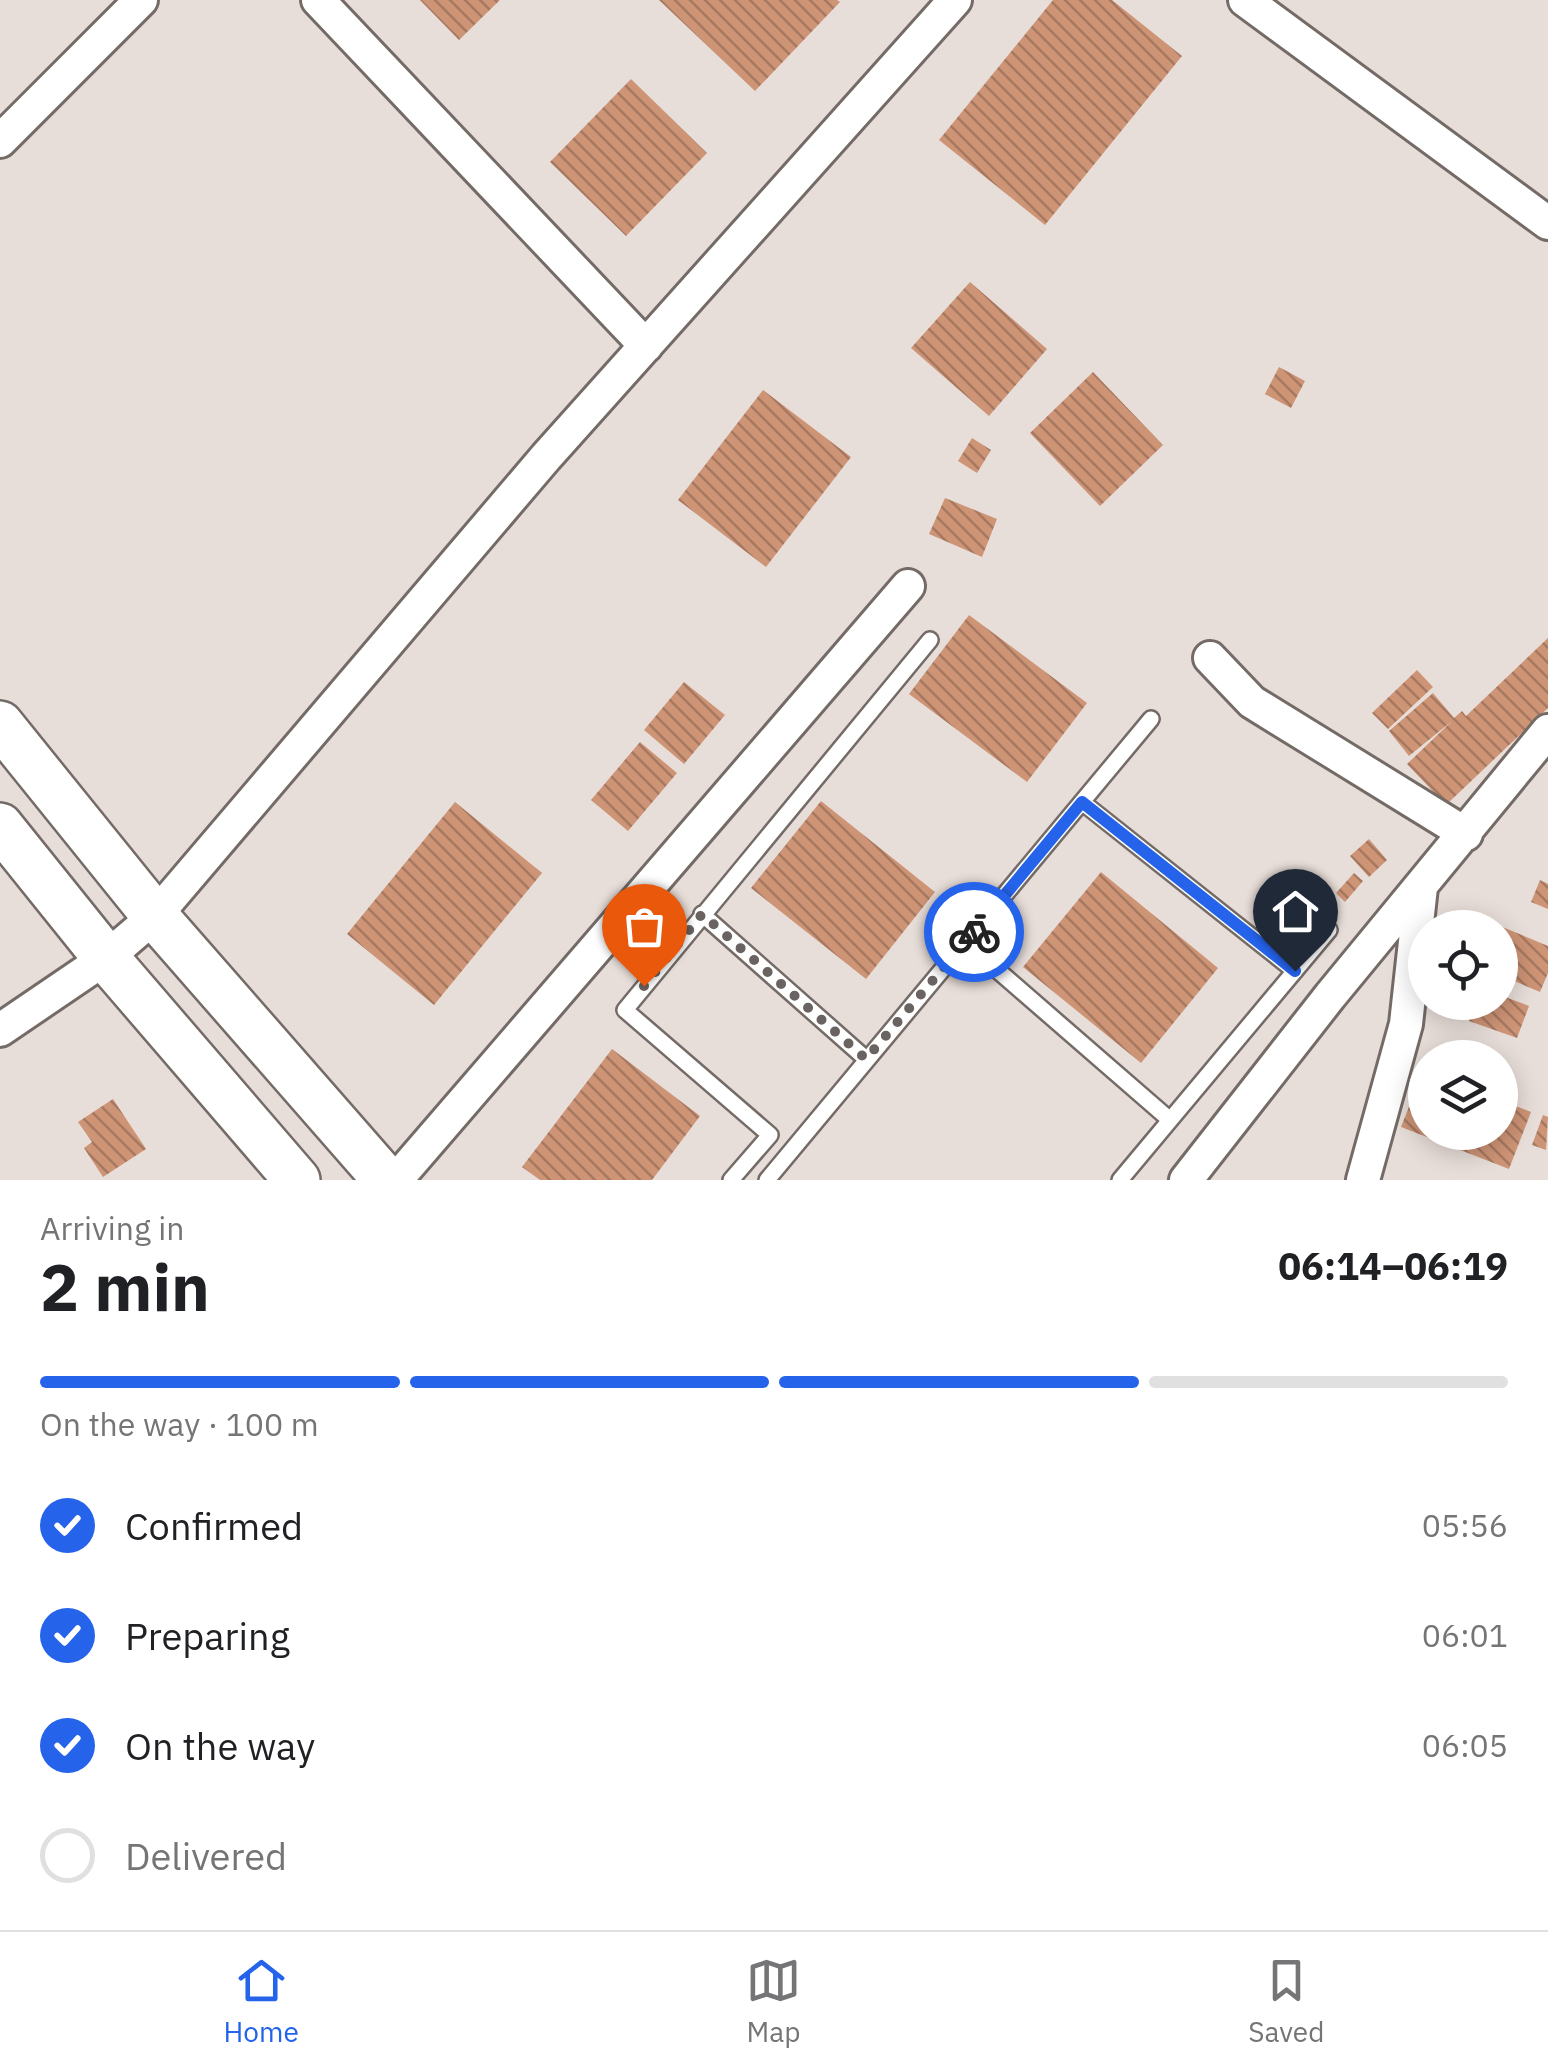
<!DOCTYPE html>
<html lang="en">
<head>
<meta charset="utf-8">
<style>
  body { margin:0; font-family:"IBM Plex Sans",sans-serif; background:#f2f2f2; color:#202124; height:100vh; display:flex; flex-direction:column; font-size:38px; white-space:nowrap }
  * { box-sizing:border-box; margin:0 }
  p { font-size:32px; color:#757577 }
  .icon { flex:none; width:55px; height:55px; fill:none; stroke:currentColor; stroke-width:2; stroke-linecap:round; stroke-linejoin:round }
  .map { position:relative; height:1180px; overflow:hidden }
  .sheet { display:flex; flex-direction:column; background:#fff; flex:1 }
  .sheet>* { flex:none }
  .controls { position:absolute; left:1408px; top:910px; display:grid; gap:20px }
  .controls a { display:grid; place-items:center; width:110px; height:110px; border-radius:50%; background:#fff; box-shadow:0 5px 25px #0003; font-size:50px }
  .pin { position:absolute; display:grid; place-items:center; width:85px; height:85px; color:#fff; margin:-102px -42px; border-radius:50% 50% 50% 0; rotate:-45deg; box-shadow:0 0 10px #0007 }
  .pin .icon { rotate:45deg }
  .courier { position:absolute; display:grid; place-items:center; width:100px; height:100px; margin:-50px; border:8px solid #2563eb; border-radius:50%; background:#fff; color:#222; box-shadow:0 2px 12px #0007 }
  .head em { font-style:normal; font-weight:800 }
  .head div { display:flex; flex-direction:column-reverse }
  .head { display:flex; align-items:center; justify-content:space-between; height:170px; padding:0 40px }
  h1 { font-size:65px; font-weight:800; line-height:75px }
  .bar { display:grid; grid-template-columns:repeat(4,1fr); gap:15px 10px; align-content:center; height:120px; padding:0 40px }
  .bar i { height:12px; border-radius:8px; background:#e0e0e0 }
  .bar .selected { background:#2563eb }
  .bar p { grid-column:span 4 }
  ol { padding:0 40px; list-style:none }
  li { display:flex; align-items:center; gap:30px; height:110px }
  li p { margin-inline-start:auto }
  li .icon { padding:10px; border-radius:50%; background:#2563eb; color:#fff; stroke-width:4 }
  li:last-child { color:#757577 }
  li i { width:55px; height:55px; border:5px solid #e0e0e0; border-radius:50% }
  .tabs { display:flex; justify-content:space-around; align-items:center; height:140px; border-top:2px solid #e0e0e0; background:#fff; font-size:28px; color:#757577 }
  .tabs a { display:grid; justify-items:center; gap:5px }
  .tabs .selected { color:#2563eb }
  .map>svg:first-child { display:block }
  .building { fill:url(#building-back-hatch) }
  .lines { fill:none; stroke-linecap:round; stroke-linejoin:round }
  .service-casing { stroke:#746b67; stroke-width:20 }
  .minor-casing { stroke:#746b67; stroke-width:38 }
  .secondary-casing { stroke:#746b67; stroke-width:50 }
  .service { stroke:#fff; stroke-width:15 }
  .minor { stroke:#fff; stroke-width:32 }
  .secondary { stroke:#fff; stroke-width:45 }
  .done { stroke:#696361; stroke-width:10; stroke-dasharray:0 18 }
  .route { stroke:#2563eb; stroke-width:12 }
</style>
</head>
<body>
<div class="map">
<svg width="1548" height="1180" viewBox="0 0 1548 1180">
  <defs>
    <pattern id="building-back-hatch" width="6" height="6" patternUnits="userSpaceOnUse" patternTransform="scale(2.5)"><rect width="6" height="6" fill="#ce9476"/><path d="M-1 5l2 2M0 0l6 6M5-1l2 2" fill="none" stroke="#a77860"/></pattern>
  </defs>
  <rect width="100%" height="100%" fill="#e8ded9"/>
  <path class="building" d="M420,0H500L459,40Z
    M659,0H837L840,2L755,91Z
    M1053,0H1112L1182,56L1045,225L939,140Z
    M631,79L707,153L626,236L550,162Z
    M970,282L1047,349L989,416L911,348Z
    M1279,367L1305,381L1291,408L1265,394Z
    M1093,372L1163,445L1100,506L1030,433Z
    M763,390L851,457L766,567L678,500Z
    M972,438L991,450L977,473L958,461Z
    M945,498L997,519L982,557L929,534Z
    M969,615L1087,703L1027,782L909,694Z
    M1548,638V708L1446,805L1407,764L1452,721L1409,756L1389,731L1433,693L1454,718L1462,711L1466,716Z
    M1417,670L1433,687L1388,729L1372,713Z
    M684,682L725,715L684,764L644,730Z
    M640,742L677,773L628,831L591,800Z
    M821,801L935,892L866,979L751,888Z
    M455,802L542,873L434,1005L347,934Z
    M1369,839L1387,860L1369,877L1350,856Z
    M1101,872L1218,968L1141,1063L1023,967Z
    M1354,873L1363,881L1345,902L1336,893Z
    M1540,880L1548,884V909L1531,902Z
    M1500,926L1548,946V973L1540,992L1500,975Z
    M1500,995L1529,1006L1517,1038L1469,1021L1475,1002H1500Z
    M612,1049L700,1116L652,1180H540L522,1167Z
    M1425,1066V1132H1500V1100L1531,1112L1509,1169L1401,1127Z
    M113,1099L146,1149L103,1177L84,1148L92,1142L78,1122Z
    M1543,1115L1548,1117L1546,1150L1532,1145Z"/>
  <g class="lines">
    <g class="service-casing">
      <path id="service" d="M1082,802L1295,971
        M702,914L866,1059
        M965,942L1170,1120
        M731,1180L770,1135L625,1010L930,640
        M767,1180L1151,719
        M1120,1180L1329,930"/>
    </g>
    <g class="minor-casing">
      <path id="minor" d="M318,0L646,346
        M1245,0L1548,223
        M0,141L141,0
        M1210,658L1252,702L1466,834
        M0,1030L106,958L155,916L546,457L955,0
        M396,1180L908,586
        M1186,1180L1330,996L1548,731
        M1363,1180L1406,1024L1421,887"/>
    </g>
    <g class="secondary-casing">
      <path id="secondary" d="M0,724L155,916L386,1180
        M0,826L106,958L297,1180"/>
    </g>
    <use href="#service" class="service"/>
    <use href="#minor" class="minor"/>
    <use href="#secondary" class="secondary"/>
  </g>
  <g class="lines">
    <path class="done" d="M644,986L702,914L866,1059L974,932"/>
    <path class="route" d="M974,932L1082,802L1295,971"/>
  </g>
</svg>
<div class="controls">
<a><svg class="icon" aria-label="locate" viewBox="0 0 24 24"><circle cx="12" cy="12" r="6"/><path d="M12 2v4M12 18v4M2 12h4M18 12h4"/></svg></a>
<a><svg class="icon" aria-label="layers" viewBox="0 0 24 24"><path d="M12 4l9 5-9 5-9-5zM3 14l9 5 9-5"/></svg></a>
</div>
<div class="pin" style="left:644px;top:986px;background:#ea580c"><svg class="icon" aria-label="bag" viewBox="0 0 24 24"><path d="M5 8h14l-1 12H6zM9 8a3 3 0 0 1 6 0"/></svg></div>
<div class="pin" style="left:1295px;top:971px;background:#1f2937"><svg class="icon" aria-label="home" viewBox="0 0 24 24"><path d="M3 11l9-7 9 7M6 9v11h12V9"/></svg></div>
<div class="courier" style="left:974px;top:932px"><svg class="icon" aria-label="bike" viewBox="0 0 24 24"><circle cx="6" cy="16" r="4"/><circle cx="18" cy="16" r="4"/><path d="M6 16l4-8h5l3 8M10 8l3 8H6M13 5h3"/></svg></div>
</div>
<section class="sheet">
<div class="head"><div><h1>2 min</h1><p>Arriving in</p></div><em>06:14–06:19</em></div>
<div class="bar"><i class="selected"></i><i class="selected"></i><i class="selected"></i><i></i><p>On the way · 100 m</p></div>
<ol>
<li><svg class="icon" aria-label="check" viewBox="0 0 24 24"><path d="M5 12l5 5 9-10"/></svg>Confirmed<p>05:56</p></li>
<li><svg class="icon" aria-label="check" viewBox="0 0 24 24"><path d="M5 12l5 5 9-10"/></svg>Preparing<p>06:01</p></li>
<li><svg class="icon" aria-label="check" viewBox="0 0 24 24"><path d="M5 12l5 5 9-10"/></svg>On the way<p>06:05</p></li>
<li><i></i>Delivered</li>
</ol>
</section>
<nav class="tabs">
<a class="selected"><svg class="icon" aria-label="home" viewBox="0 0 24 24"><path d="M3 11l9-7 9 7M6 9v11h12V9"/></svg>Home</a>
<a><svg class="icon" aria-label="map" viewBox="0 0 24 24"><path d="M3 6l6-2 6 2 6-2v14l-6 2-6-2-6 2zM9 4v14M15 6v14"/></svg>Map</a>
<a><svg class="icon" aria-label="saved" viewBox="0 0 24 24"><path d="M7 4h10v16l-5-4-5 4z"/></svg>Saved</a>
</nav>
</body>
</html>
